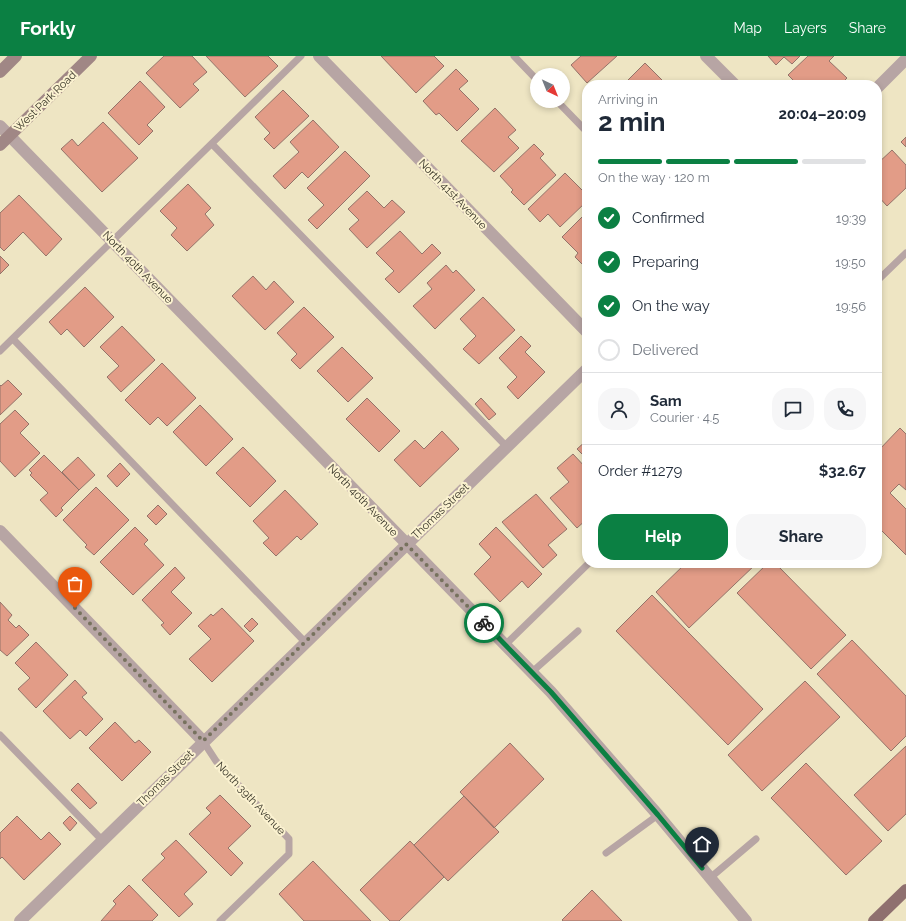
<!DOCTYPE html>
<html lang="en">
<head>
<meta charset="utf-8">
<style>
  body { margin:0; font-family:Raleway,sans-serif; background:#f6f6f7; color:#1f2937; height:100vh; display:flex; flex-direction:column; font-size:15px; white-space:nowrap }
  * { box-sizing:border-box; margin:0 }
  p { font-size:13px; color:#747a83 }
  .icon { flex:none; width:22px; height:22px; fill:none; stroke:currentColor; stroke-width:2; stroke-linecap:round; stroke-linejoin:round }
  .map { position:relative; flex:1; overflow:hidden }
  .details { position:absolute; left:582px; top:24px; width:300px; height:488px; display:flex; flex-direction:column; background:#fff; border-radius:16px; box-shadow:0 2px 6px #0003 }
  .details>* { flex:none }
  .needle { width:26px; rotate:137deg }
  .tools { position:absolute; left:530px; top:12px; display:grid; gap:8px }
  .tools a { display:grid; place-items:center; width:40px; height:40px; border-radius:50%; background:#fff; box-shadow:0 2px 6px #0003; font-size:20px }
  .pin { position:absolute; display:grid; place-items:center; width:34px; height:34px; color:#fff; margin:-41px -17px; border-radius:50% 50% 50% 0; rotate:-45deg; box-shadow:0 0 4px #0007 }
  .pin .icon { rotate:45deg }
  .courier { position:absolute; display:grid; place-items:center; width:40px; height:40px; margin:-20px; border:3px solid #0b8043; border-radius:50%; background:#fff; color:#222; box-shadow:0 1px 5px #0007 }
  .summary em { font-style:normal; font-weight:700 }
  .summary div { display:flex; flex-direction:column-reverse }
  .summary { display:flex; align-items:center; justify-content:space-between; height:68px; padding:0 16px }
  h1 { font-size:26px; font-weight:700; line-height:30px }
  .bar { display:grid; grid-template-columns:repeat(4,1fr); gap:6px 4px; align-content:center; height:48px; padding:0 16px }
  .bar i { height:5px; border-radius:3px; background:#e0e1e3 }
  .bar .selected { background:#0b8043 }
  .bar p { grid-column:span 4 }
  .line { display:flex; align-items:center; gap:10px; padding:0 16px; border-top:1px solid #e0e1e3 }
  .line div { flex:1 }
  .round { display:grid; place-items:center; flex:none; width:42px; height:42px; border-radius:16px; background:#f6f6f7 }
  ol { padding:0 16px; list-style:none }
  li { display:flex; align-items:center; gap:12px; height:44px }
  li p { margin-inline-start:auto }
  li .icon { padding:4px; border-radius:50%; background:#0b8043; color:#fff; stroke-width:4 }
  li:last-child { color:#747a83 }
  li i { width:22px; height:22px; border:2px solid #e0e1e3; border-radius:50% }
  .action { display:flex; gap:8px; margin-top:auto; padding:8px 16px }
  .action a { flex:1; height:46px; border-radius:16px; background:#0b8043; color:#fff; font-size:16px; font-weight:700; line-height:46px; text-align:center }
  .action a+a { background:#f6f6f7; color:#1f2937 }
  header { display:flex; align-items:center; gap:24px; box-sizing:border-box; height:56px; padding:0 20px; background:#0b8043; color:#fff }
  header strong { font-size:19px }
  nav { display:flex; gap:22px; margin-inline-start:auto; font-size:14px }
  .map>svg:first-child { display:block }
  .building { fill:#e29c87; stroke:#947369 }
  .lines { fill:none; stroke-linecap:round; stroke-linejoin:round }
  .lane { stroke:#b7a5a4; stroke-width:7 }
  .street { stroke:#b7a5a4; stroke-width:12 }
  .secondary { stroke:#a08785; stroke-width:12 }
  .primary { stroke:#8f706f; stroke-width:12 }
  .done { stroke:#77725e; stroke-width:4; stroke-dasharray:0 7.2 }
  .route { stroke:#0b8043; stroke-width:5 }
  .labels { text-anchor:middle; stroke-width:4; stroke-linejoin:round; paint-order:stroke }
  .street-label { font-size:11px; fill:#373427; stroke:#fbf2d0 }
</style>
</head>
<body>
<header>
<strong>Forkly</strong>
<nav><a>Map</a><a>Layers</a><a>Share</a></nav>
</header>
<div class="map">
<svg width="906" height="865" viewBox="0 0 906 865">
  <rect width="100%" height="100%" fill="#eee5c3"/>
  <path class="building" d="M164,0H192L207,16L193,28L199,34L180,52L146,17Z
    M206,0H268L278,10L245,41Z
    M381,0H434L444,10L416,37Z
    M581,0H617L587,27L571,9Z
    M768,0H800L792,8L784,1L776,9Z
    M808,0H834L829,5L847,22L840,29H798L788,19Z
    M645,7L667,29H623Z
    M456,13L468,25L459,33L479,53L457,75L439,57L436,59L423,45Z
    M140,25L165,51L147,69L153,75L139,89L108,57Z
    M283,34L309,60L274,93L264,83L270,77L255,61Z
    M495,52L516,74L508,81L519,92L494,116L461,85Z
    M313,64L339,91L308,122L302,116L285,133L273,120L299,96L290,86Z
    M103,66L138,102L102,136L61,93L72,83L78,90Z
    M906,81V91L901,86Z
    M534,88L544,98L540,102L556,119L524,149L511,136L513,134L500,120Z
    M892,94L906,109V132L887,150L877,139V108Z
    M345,95L370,120L317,173L308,164L324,149L307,132Z
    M565,117L587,139V145L560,171L548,158L540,166L528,153Z
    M188,128L211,152L205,158L214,169L187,195L171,179L177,172L160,155Z
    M367,135L384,152L392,144L405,156L367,192L349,173L359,164L348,153Z
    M19,139L62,183L46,200L23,176L4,195L0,191V157Z
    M587,156V206L583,209L575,201L578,197L562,181Z
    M400,175L422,198L432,188L441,197L399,237L385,223L394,215L376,197Z
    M0,200L9,209L0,218Z
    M446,209L453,217L456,214L475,234L435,273L413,250L432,233L427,227Z
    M253,220L266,234L274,225L294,246L265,274L232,240Z
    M85,231L114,261L84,291L67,273L61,279L49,266Z
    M483,241L515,274L479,308L463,293L476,280L460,263Z
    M304,251L334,281L300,313L291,304L297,298L277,277Z
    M122,270L155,304L121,336L107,321L119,310L100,291Z
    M521,280L531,290L525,296L545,316L518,343L507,331L517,321L499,302Z
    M342,291L373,322L348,346L317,315Z
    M162,307L196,342L167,370L158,361L150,369L125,344Z
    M8,324L22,338L0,359V329L1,330Z
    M367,342L400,375L379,396L346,363Z
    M481,342L496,358L489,364L475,348Z
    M200,349L233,383L206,410L173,376Z
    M15,354L29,368L20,377L40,397L15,421L0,405V368Z
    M900,372L906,378V434L899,428L890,437L906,453V499L877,470V396Z
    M442,375L459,393L420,431L394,404L415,384L424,393Z
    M587,384V403L577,393Z
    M243,391L276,425L250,451L216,417Z
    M573,398L587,413V463L577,472L550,442L569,426L557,412Z
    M44,399L79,434L61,452L63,454L56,461L40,444L48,437L30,419L32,417L29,414Z
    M78,401L95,419L79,434L62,416Z
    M120,407L130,418L117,431L107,420Z
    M96,431L129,464L94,499L85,491L87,489L63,464Z
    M285,434L318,468L301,484L297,480L276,500L263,487L269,482L253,465Z
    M536,438L567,473L548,489L557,499L543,512L502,466Z
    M158,449L167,458L156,469L147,460Z
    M135,471L148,484L144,488L164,509L133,539L100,506Z
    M496,471L542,518L528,532L522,525L500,546L474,518L491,501L479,488Z
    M686,507H757L689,572L656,536Z
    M768,507H775L846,579L811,613L737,537Z
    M175,511L185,522L171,536L192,557L170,579L161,569L164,567L142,544Z
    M652,539L763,653L728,689L616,575Z
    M0,546L12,559L8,564L16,572L19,569L29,579L7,600L0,594Z
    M222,552L254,585L212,626L189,603L211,583L198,570L211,558L213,560Z
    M252,562L258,568L250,576L244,570Z
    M852,584L906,640V680L891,695L817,618Z
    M36,586L68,619L36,652L18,633L30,622L15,607Z
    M75,624L87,637L82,641L103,663L86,680L80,674L70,683L43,655Z
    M805,625L840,661L762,735L728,699Z
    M115,666L135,687L139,684L151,696L122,725L89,692Z
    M510,687L544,723L494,772L460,736Z
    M906,690V758L888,775L854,739Z
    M806,707L882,785L846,819L771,742Z
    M78,727L97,747L90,753L71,734Z
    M220,739L251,770L228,792L243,807L231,820L189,778L211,757L206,752Z
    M464,740L499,776L448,825L414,789Z
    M17,760L41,784L49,776L61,788L24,824L2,801L0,803V777Z
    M70,760L77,767L70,775L63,767Z
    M176,784L207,816L184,838L193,848L179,861L142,824L165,802L161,798Z
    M410,785L444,821L399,865H390L360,834Z
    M313,805L371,865H304L279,838Z
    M129,829L158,859L152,865H101L116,848L113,845Z
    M592,834L622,865H563L562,864Z"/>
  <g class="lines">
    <path class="lane" d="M514,0L537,24
      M557,45L587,76
      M212,88L507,391
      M877,225L906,197
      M13,283L305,586
      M0,295L301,0
      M505,589L589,507
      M532,616L578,575
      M0,679L102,784
      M203,685L216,705L289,783V798L220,865
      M606,797L658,759
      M710,822L756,783"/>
    <path class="street" d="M319,0L587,276
      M706,0L735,29
      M877,32L906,3
      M0,70L551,636L658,759L746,865
      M0,475L203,685
      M20,865L587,313"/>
    <path class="secondary" d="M0,16L16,0
      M0,89L91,0"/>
    <path class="primary" d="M874,865L906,834"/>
  </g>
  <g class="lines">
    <path class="done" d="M75,552L203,685L406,488L484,567"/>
    <path class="route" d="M484,567L551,636L658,759L702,812"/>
  </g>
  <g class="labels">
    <g class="street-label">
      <text transform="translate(45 45) rotate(-44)" y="4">West Park Road</text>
      <text transform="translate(453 138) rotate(46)" y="4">North 41st Avenue</text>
      <text transform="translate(138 211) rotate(46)" y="4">North 40th Avenue</text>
      <text transform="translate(363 444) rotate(46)" y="4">North 40th Avenue</text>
      <text transform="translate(440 455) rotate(-44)" y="4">Thomas Street</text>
      <text transform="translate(165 722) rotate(-45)" y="4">Thomas Street</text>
      <text transform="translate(251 742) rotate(47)" y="4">North 39th Avenue</text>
    </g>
  </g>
</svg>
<div class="tools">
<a><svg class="needle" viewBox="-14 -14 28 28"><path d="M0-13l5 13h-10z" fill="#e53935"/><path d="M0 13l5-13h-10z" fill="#747a83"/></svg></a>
</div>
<div class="pin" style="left:75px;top:552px;background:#ea580c"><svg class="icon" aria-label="bag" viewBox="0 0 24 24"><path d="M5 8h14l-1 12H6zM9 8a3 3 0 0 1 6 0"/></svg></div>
<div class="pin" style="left:702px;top:812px;background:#1f2937"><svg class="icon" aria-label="home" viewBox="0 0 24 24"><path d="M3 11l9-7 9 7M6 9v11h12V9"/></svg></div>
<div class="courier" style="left:484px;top:567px"><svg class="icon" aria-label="bike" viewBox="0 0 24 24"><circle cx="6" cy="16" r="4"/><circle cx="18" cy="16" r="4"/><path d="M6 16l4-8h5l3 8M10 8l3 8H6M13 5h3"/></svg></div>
<section class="details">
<div class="summary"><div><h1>2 min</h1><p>Arriving in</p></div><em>20:04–20:09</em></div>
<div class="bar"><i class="selected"></i><i class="selected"></i><i class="selected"></i><i></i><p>On the way · 120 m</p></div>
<ol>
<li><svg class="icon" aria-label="check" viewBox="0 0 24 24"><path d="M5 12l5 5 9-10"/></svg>Confirmed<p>19:39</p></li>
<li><svg class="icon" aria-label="check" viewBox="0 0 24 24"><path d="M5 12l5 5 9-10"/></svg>Preparing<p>19:50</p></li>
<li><svg class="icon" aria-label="check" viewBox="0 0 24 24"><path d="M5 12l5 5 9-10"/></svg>On the way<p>19:56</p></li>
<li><i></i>Delivered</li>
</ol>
<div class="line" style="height:72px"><a class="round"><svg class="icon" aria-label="person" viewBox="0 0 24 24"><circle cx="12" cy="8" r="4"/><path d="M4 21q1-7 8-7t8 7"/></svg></a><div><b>Sam</b><p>Courier · 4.5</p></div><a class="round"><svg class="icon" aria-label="chat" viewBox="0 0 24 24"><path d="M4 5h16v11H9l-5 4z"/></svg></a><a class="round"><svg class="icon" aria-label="phone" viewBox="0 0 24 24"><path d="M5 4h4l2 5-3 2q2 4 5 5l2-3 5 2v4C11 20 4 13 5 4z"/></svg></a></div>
<div class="line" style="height:52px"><div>Order #1279</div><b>$32.67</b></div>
<div class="action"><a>Help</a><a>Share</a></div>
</section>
</div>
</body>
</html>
